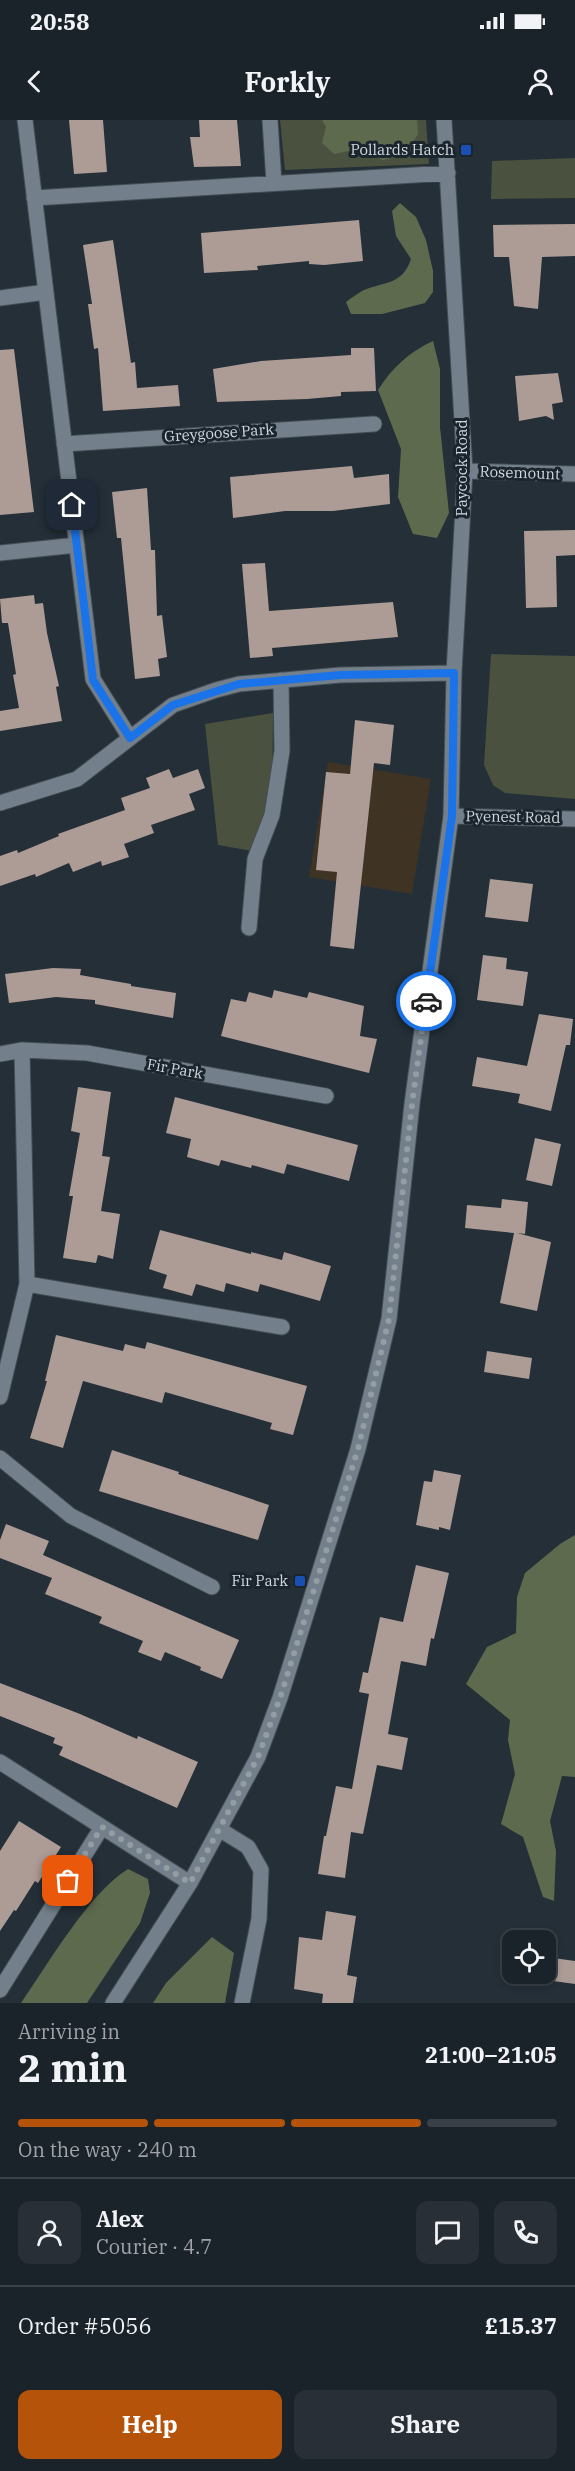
<!DOCTYPE html>
<html lang="en">
<head>
<meta charset="utf-8">
<style>
  body { margin:0; font-family:"IBM Plex Serif",serif; background:#282f36; color:#f1f3f6; height:100vh; display:flex; flex-direction:column; font-size:22px; white-space:nowrap }
  * { box-sizing:border-box; margin:0 }
  p { font-size:20px; color:#a0a4a8 }
  .icon { flex:none; width:33px; height:33px; fill:none; stroke:currentColor; stroke-width:2; stroke-linecap:round; stroke-linejoin:round }
  .map { position:relative; height:1883px; overflow:hidden }
  .panel { display:flex; flex-direction:column; background:#1b232a; flex:1 }
  .panel>* { flex:none }
  .tools { position:absolute; left:502px; top:1810px; display:grid; gap:12px }
  .tools a { display:grid; place-items:center; width:54px; height:54px; border-radius:12px; background:#1b232a; box-shadow:0 3px 9px #0003,0 0 0 2px #394047; font-size:30px }
  .pin { position:absolute; display:grid; place-items:center; width:51px; height:51px; color:#fff; margin:-26px; border-radius:12px; box-shadow:0 3px 9px #0006 }
  .courier { position:absolute; display:grid; place-items:center; width:60px; height:60px; margin:-30px; border:4px solid #1a73e8; border-radius:50%; background:#fff; color:#222; box-shadow:0 2px 8px #0007 }
  .overview em { font-style:normal; font-weight:800 }
  .overview div { display:flex; flex-direction:column-reverse }
  .overview { display:flex; align-items:center; justify-content:space-between; height:102px; padding:0 18px }
  h1 { font-size:39px; font-weight:800; line-height:45px }
  .bar { display:grid; grid-template-columns:repeat(4,1fr); gap:9px 6px; align-content:center; height:72px; padding:0 18px }
  .bar i { height:8px; border-radius:4px; background:#394047 }
  .bar .current { background:#b45309 }
  .bar p { grid-column:span 4 }
  .line { display:flex; align-items:center; gap:15px; padding:0 18px; border-top:2px solid #394047 }
  .line div { flex:1 }
  .round { display:grid; place-items:center; flex:none; width:63px; height:63px; border-radius:12px; background:#282f36 }
  .cta { display:flex; gap:12px; margin-top:auto; padding:12px 18px }
  .cta a { flex:1; height:69px; border-radius:12px; background:#b45309; color:#fff; font-size:24px; font-weight:800; line-height:69px; text-align:center }
  .cta a+a { background:#282f36; color:#f1f3f6 }
  .status { display:flex; justify-content:space-between; align-items:center; height:42px; padding:0 30px; background:#1b232a; direction:ltr }
  .status svg { height:16px; fill:currentColor }
  header { display:flex; justify-content:space-between; align-items:center; height:78px; padding:0 18px; background:#1b232a; font-size:27px; font-weight:800 }
  .map>svg:first-child { display:block }
  .commercial { fill:#3f3324 }
  .green { fill:#4a523f }
  .forest { fill:#5e6a4e }
  .building { fill:#ad9b96 }
  .lines { fill:none; stroke-linecap:round; stroke-linejoin:round }
  .street-casing { stroke:#444d55; stroke-width:17 }
  .secondary-casing { stroke:#444d55; stroke-width:17 }
  .street { stroke:#73808b; stroke-width:15 }
  .secondary { stroke:#73808b; stroke-width:15 }
  .done { stroke:#949da4; stroke-width:6; stroke-dasharray:0 10.8 }
  .route { stroke:#1a73e8; stroke-width:8 }
  .transit-dot { fill:#1a4fb4; stroke:#1b252e; stroke-width:2 }
  .labels { text-anchor:middle; stroke-width:6; stroke-linejoin:round; paint-order:stroke }
  .poi-label { font-size:15px; fill:#d1d8de; stroke:#1b252e; text-anchor:end }
  .street-label { font-size:15px; fill:#d1d8de; stroke:#1b252e }
</style>
</head>
<body>
<div class="status"><b>20:58</b><svg viewBox="0 0 49 12"><path d="M0 12V9h3v3zM5 12V6h3v6zM10 12V3h3v9zM15 12V0h3v12zM26 1h20v11H26zM47 4h2v5h-2z"/></svg></div>
<header><svg class="icon" aria-label="back" viewBox="0 0 24 24"><path d="M15 5l-7 7 7 7"/></svg>Forkly<svg class="icon" aria-label="person" viewBox="0 0 24 24"><circle cx="12" cy="8" r="4"/><path d="M4 21q1-7 8-7t8 7"/></svg></header>
<div class="map">
<svg width="575" height="1883" viewBox="0 0 575 1883">
  <rect width="100%" height="100%" fill="#242f38"/>
  <path class="commercial" d="M328,642L431,659L412,774L309,757Z"/>
  <path class="green" d="M280,0H426L429,44L285,50Z
    M575,38V78L491,79L492,41Z
    M491,534L575,536V679L505,673L493,665L484,645Z
    M273,593L272,695L252,731L218,725L205,604Z"/>
  <path class="forest" d="M322,0H417L418,14L405,35L383,40L358,29L334,34L322,23L326,7Z
    M400,83L416,97L426,120L433,151V172L425,183L382,194H351L346,182C351,178 357,174 362,171C384,161 402,166 411,139L396,116L392,91Z
    M433,221L440,249V307L449,393L437,418L413,414L398,377L401,329L378,270C392,248 409,232 433,221Z
    M575,1415V1657L562,1656L550,1701L556,1731L554,1781L543,1777L523,1717L501,1704L515,1654L508,1620L510,1600L466,1564L487,1527L516,1513L517,1477L525,1453L560,1424Z
    M128,1749L148,1759L150,1773L140,1803L87,1883H21C48,1844 89,1773 128,1749Z
    M212,1817L234,1833L225,1883H153L166,1863Z"/>
  <path class="building" d="M69,0H103L107,52L74,54Z
    M199,0H237L241,46L194,47L190,17H200Z
    M359,100L363,141L324,145L309,144V141L257,146L258,150L204,153L201,113Z
    M575,104V136L542,137L538,189L514,186L509,137H494L493,105Z
    M113,120L131,243L135,242L137,268L178,265L180,286L103,291L98,228L94,229L88,184H92L83,125Z
    M351,228H374L376,271L341,272V276L307,279L217,282L213,249L261,241L351,235Z
    M14,229L34,392L0,395V230Z
    M558,253L563,282L552,284L554,300L546,296L519,301L515,256Z
    M352,346L354,358L389,354L390,384L333,391H285L233,398L230,357Z
    M147,368L151,430H155L157,496L162,495L167,537L158,539L160,556L135,559L121,418H117L112,372Z
    M575,410V435L556,436L557,487L526,488L524,411Z
    M265,443L269,491L393,482L398,517L272,528L273,536L250,538L242,444Z
    M34,475L35,484L43,483L47,513L59,566L56,567L62,601L0,611V591L19,588L13,555L16,554L8,503H2L0,479Z
    M355,600L394,605L390,645L374,643L354,829L330,826L337,752L316,750L326,652L350,654Z
    M169,649L173,658L198,649L205,668L189,674L195,690L151,705L154,713L124,724L129,737L102,746L101,741L73,752L69,743L36,757L35,754L0,766V736L17,730L18,733L59,716L58,714L125,690L121,678L150,668L146,658Z
    M490,759L533,764L528,802L485,797Z
    M483,835L507,838L506,849L528,852L523,886L477,880Z
    M53,848L81,849L80,855L131,864V866L176,873L173,898L95,884V880L56,877L9,883L5,854Z
    M274,870L307,878L309,872L364,886L360,916L377,919L369,953L221,916L231,879L246,882L249,872L272,878Z
    M539,894L573,899L570,925H566L551,991L518,983L520,974L472,966L477,937L527,946Z
    M78,967L111,972L102,1036L110,1037L101,1091L120,1094L113,1139L98,1135L96,1143L63,1138L73,1076H69L80,1013L71,1011Z
    M175,977L358,1025L349,1061L287,1044L284,1054L252,1045L251,1048L221,1040L219,1046L187,1037L191,1019L166,1013Z
    M535,1018L561,1024L552,1066L526,1060Z
    M502,1079L528,1082L525,1114L517,1113L551,1122L537,1191L500,1183L514,1113L465,1108L467,1085L501,1088Z
    M160,1110L251,1134V1132L282,1140L284,1132L331,1146L320,1181L260,1164L258,1172L226,1163L224,1172L196,1164L192,1176L163,1168L167,1155L149,1149Z
    M56,1215L123,1231L125,1224L145,1229L147,1222L307,1266L293,1315L270,1309L272,1303L165,1272L162,1283L83,1261L63,1328L30,1318L47,1261H45Z
    M487,1231L532,1238L529,1259L484,1252Z
    M112,1330L179,1352L178,1354L269,1385L258,1420L99,1371Z
    M434,1350L461,1355L450,1410L439,1407V1410L416,1405L424,1361L432,1362Z
    M6,1404L49,1421L43,1435L239,1520L222,1559L200,1550L201,1547L165,1532L161,1541L138,1532L143,1521L99,1503L102,1497L45,1474L52,1458L0,1438V1420Z
    M416,1445L449,1453L434,1519L431,1518L426,1546L401,1541L388,1614L408,1618L402,1650L377,1645L363,1714L351,1712L345,1758L318,1754L324,1716H326L336,1666L352,1669L369,1574L359,1572L363,1552L368,1553L380,1497L403,1502Z
    M0,1563L80,1594L137,1619L138,1616L198,1642L177,1688L59,1635L63,1627L53,1623L55,1618L0,1596Z
    M19,1701L61,1727L38,1763L35,1761L16,1791L14,1790L0,1811V1731Z
    M326,1791L356,1796L347,1855L357,1857L353,1883H322L323,1874L294,1869L299,1817L322,1820Z
    M546,1837L575,1841V1864L546,1860Z"/>
  <g class="lines">
    <g class="street-casing">
      <path id="street" d="M25,0L93,559L130,618
        M270,0L274,63
        M34,78L448,53
        M0,178L46,172
        M64,324L374,304
        M465,351L575,354
        M0,433L77,425
        M0,683L77,659L173,585L216,570L239,564L340,555L454,553
        M249,808L255,739L272,695L282,631L281,560
        M0,934L22,930L87,933L326,976
        M27,1164L282,1207
        M0,1277L27,1164L22,930
        M0,1338L71,1396L212,1467
        M0,1642L190,1763
        M219,1709L248,1727L261,1750L259,1799L242,1883
        M0,1870L102,1707
        M113,1883L190,1763L258,1637L280,1578L358,1329L389,1199L412,984L451,696L454,553L465,351L444,0"/>
    </g>
    <g class="secondary-casing">
      <path id="secondary" d="M451,696L575,699"/>
    </g>
    <use href="#street" class="street"/>
    <use href="#secondary" class="secondary"/>
  </g>
  <g class="lines">
    <path class="done" d="M68,1761L102,1707L190,1763L258,1637L280,1578L358,1329L389,1199L412,984L426,881"/>
    <path class="route" d="M72,385L93,560L130,618L173,585L239,564L340,555L454,553L452,696L426,881"/>
  </g>
  <g class="transit-dot">
    <rect x="460" y="24" width="12" height="12" rx="3"/>
    <rect x="294" y="1455" width="12" height="12" rx="3"/>
  </g>
  <g class="labels">
    <g class="poi-label">
      <text x="454" y="35">Pollards Hatch</text>
      <text x="288" y="1466">Fir Park</text>
    </g>
    <g class="street-label">
      <text transform="translate(219 313) rotate(-4)" y="5">Greygoose Park</text>
      <text transform="translate(462 348) rotate(-90)" y="5">Paycock Road</text>
      <text transform="translate(520 353) rotate(2)" y="5">Rosemount</text>
      <text transform="translate(513 697) rotate(1)" y="5">Pyenest Road</text>
      <text transform="translate(175 949) rotate(10)" y="5">Fir Park</text>
    </g>
  </g>
</svg>
<div class="tools">
<a><svg class="icon" aria-label="locate" viewBox="0 0 24 24"><circle cx="12" cy="12" r="6"/><path d="M12 2v4M12 18v4M2 12h4M18 12h4"/></svg></a>
</div>
<div class="pin" style="left:68px;top:1761px;background:#ea580c"><svg class="icon" aria-label="bag" viewBox="0 0 24 24"><path d="M5 8h14l-1 12H6zM9 8a3 3 0 0 1 6 0"/></svg></div>
<div class="pin" style="left:72px;top:385px;background:#1f2937"><svg class="icon" aria-label="home" viewBox="0 0 24 24"><path d="M3 11l9-7 9 7M6 9v11h12V9"/></svg></div>
<div class="courier" style="left:426px;top:881px"><svg class="icon" aria-label="car" viewBox="0 0 24 24"><path d="M5 17H2v-5l4-1 3-4h7l3 4 3 1v5h-3M9 17h6M6 11h13"/><circle cx="7" cy="17" r="2"/><circle cx="17" cy="17" r="2"/></svg></div>
</div>
<section class="panel">
<div class="overview"><div><h1>2 min</h1><p>Arriving in</p></div><em>21:00–21:05</em></div>
<div class="bar"><i class="current"></i><i class="current"></i><i class="current"></i><i></i><p>On the way · 240 m</p></div>
<div class="line" style="height:108px"><a class="round"><svg class="icon" aria-label="person" viewBox="0 0 24 24"><circle cx="12" cy="8" r="4"/><path d="M4 21q1-7 8-7t8 7"/></svg></a><div><b>Alex</b><p>Courier · 4.7</p></div><a class="round"><svg class="icon" aria-label="chat" viewBox="0 0 24 24"><path d="M4 5h16v11H9l-5 4z"/></svg></a><a class="round"><svg class="icon" aria-label="phone" viewBox="0 0 24 24"><path d="M5 4h4l2 5-3 2q2 4 5 5l2-3 5 2v4C11 20 4 13 5 4z"/></svg></a></div>
<div class="line" style="height:78px"><div>Order #5056</div><b>£15.37</b></div>
<div class="cta"><a>Help</a><a>Share</a></div>
</section>
</body>
</html>
